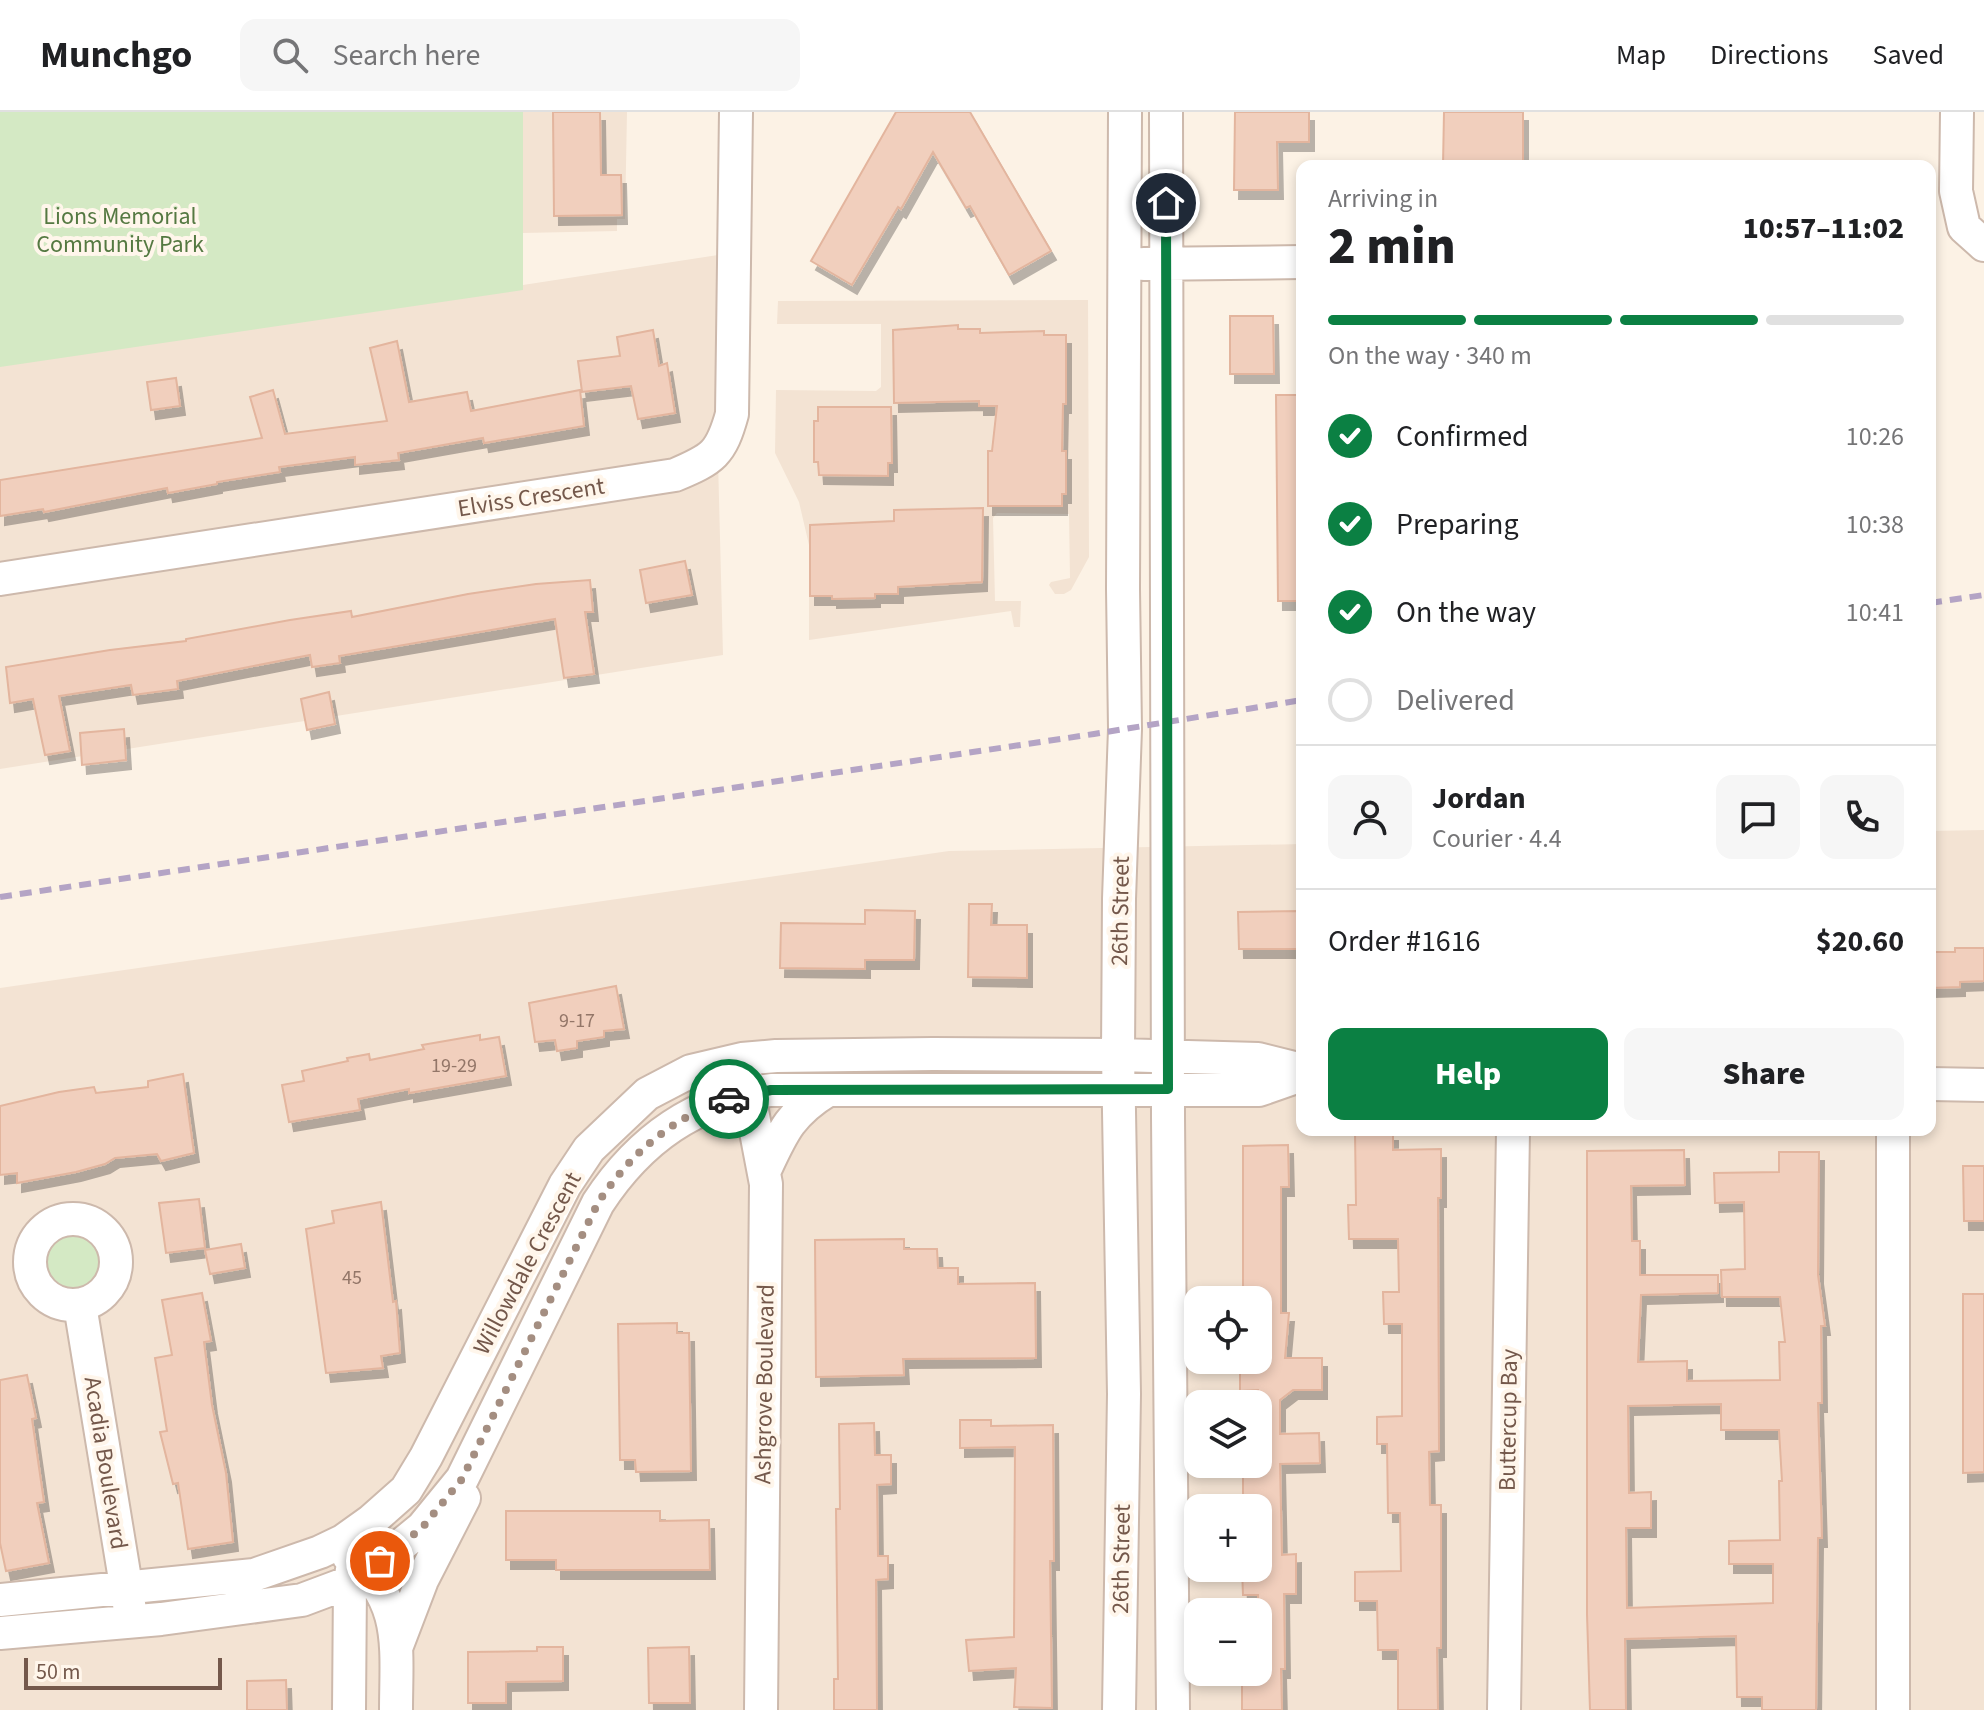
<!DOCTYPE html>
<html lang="en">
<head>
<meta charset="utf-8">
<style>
  body { margin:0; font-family:"Source Sans 3",sans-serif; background:#f6f6f6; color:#202124; height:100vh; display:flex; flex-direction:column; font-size:30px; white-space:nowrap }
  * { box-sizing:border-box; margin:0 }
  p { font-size:26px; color:#757577 }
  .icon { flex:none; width:44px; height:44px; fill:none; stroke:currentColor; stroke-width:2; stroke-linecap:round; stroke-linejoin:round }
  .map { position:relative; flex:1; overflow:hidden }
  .drawer { position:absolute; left:1296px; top:48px; width:640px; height:976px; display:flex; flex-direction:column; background:#fff; border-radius:16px; box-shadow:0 4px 12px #0003 }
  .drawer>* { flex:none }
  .buttons { position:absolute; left:1184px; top:1174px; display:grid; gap:16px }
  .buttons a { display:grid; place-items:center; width:88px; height:88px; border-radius:16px; background:#fff; box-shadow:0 4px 12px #0003; font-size:40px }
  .scale { position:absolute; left:24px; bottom:20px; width:198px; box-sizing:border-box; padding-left:8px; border:4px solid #74584b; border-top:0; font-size:22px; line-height:28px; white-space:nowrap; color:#74584b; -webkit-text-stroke:6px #fff6eb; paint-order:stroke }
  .pin { position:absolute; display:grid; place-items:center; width:68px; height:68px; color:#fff; margin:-34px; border:4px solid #fff; border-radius:50%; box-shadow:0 2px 8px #0007 }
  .courier { position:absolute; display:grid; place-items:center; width:80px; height:80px; margin:-40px; border:6px solid #0b8043; border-radius:50%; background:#fff; color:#222; box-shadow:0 2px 10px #0007 }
  .head em { font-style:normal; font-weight:800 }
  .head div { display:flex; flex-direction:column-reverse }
  .head { display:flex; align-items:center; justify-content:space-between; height:136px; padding:0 32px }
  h1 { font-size:52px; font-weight:800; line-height:60px }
  .bar { display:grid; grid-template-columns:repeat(4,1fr); gap:12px 8px; align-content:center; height:96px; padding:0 32px }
  .bar i { height:10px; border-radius:6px; background:#e0e0e0 }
  .bar .current { background:#0b8043 }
  .bar p { grid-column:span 4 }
  .line { display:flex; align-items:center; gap:20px; padding:0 32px; border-top:2px solid #e0e0e0 }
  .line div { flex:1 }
  .round { display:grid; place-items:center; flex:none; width:84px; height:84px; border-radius:16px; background:#f6f6f6 }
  ol { padding:0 32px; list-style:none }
  li { display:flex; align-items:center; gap:24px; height:88px }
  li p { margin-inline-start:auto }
  li .icon { padding:8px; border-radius:50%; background:#0b8043; color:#fff; stroke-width:4 }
  li:last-child { color:#757577 }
  li i { width:44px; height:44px; border:4px solid #e0e0e0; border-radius:50% }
  .cta { display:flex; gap:16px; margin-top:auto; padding:16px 32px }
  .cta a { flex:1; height:92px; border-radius:16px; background:#0b8043; color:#fff; font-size:32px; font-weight:800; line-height:92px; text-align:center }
  .cta a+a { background:#f6f6f6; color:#202124 }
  header { display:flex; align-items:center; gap:48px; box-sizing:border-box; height:112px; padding:0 40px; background:#fff; border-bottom:2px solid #e0e0e0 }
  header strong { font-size:38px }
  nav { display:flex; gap:44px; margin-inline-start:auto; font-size:28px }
  .search { width:560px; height:72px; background:#f6f6f6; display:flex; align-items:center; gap:20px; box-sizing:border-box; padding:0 28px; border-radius:16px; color:#757577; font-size:30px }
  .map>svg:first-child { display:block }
  .residential { fill:#f3e3d3; fill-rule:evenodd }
  .green { fill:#d4e9c4 }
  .building { fill:#f1cfbd; stroke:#e3b59e; stroke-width:2; fill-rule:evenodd; filter:url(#shadow) }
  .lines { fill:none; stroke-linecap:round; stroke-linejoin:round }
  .minor-casing { stroke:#cdb9ac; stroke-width:36 }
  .minor { stroke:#fff; stroke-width:32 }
  .rail { stroke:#b4a4c5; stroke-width:6; stroke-dasharray:12 8; stroke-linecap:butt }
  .done { stroke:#a48e81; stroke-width:8; stroke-dasharray:0 14.4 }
  .route { stroke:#0b8043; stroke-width:10 }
  .labels { text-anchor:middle; stroke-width:8; stroke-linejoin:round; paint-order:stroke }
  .number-label { font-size:20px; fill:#937668 }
  .park-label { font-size:24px; fill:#557942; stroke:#fff6eb }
  .street-label { font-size:24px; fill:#74584b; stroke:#fff6eb }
</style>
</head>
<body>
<header>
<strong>Munchgo</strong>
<div class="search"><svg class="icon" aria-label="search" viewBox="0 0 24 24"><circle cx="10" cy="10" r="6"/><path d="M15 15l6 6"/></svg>Search here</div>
<nav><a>Map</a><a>Directions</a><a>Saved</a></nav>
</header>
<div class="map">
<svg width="1984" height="1598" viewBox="0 0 1984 1598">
  <defs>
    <filter id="shadow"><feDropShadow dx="5" dy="9" stdDeviation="0" flood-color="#0004"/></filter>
  </defs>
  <rect width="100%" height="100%" fill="#fcf2e5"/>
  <path class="residential" d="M523,0H627L625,107H617V119L523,121Z
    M731,141L717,309L723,543L0,657V242L523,173Z
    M1088,188L1089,445L1071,478L1064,482H1055L1049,473L1051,470L1070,466L1069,402L997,401L993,406L995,489H1021L1020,515H1014L1011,499L809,528V433L799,390L775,341L776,278L876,279L881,275V212H777L778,189Z
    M1984,718V1598H0V876L949,739L1302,732V1018H1930V719ZM1198,1188H1258V1248H1198ZM1198,1292H1258V1352H1198ZM1198,1396H1258V1456H1198ZM1198,1500H1258V1560H1198Z"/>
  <path class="green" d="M0,0H523V178L0,255Z
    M46 1149a27 27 0 1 1 54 0a27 27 0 1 1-54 0Z"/>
  <path class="building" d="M553,0H600L601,63H621L622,103L554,104Z
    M896,0H970L1051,139L1009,163L970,94L966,96L933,40L901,97L898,95L852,173L811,149Z
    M1235,0H1309V30H1277L1278,78H1234Z
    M1444,0H1523V54H1443Z
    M1230,204H1273L1274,262H1230Z
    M958,213V217H980V221L1044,219V223H1066V292H1063L1062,339H1066V382H1062V394H988V339H992L997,294H979V289L894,291L893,218Z
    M653,218L659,254L667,251L675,301L638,307L631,274L582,280L578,249L620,244L617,225Z
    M397,229L409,290L467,280L471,299L580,278L584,314L484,331L483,326L398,341L399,348L355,353V345L279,355L280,360L217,370V372L168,381L167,376L44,400L43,397L0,404V368L262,326L250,285L273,278L285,322L387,309L370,236Z
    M176,266L180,294L151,298L147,270Z
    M1276,283H1302V489H1278Z
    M818,295H891L892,351H888V364L819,363L818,350H814V309H818Z
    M983,396L982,470L898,475V482H875V486L832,487V484H810V413L894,409V398Z
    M685,449L692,483L646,491L640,458Z
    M590,468L593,500H585L594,562L564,566L555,507L339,544L340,551L312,555L310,543L177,569L178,577L133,583L131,573L59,584L70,639L45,643L33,587L10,591L6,555L110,538L186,529V527L290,508L351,499L352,505L468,482L536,472Z
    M329,580L335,612L307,618L301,587Z
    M124,617L126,648L82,653L80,621Z
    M969,792H992L991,813H1027V866L968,865Z
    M865,798L915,799L914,848H865V857L780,856L781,811L865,812Z
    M1302,799V837H1239L1238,800Z
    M1955,836H1984V869L1960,870V875L1930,876V840H1955Z
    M616,874L624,917L604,919V925L577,929V936L557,939L555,928L535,930L529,891Z
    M480,923V928L499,925L506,964L409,981V977L358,987L360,998L289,1010L282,973L304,969L302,959L348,949L347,946L369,942L370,948L424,937L422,933Z
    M183,962L194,1041L161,1049L157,1042L115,1046L105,1052L76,1060L17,1071V1061L0,1063V994L59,980L94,975L96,981L148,975V969Z
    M1355,1020H1393V1038L1441,1037V1086H1438L1439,1339L1429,1340L1430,1393H1441V1536H1437L1438,1598H1398V1538H1378L1377,1489H1355V1460L1401,1459L1400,1401H1388L1387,1332H1377V1305L1402,1304V1212H1384L1383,1180H1399L1398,1127H1349L1348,1093H1356Z
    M1288,1033L1289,1075H1281V1201H1289L1285,1246H1322V1278H1293L1280,1288V1322L1319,1321L1320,1351L1280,1352L1282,1443L1296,1442V1482H1284L1285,1557H1281L1282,1598H1242V1562H1258V1483H1243L1242,1456H1258V1396H1243V1352H1258V1278L1240,1279V1248H1258V1188H1243V1034Z
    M1684,1038L1685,1073L1631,1074L1632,1129H1640V1163H1718V1181L1641,1183L1638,1250L1687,1249V1269L1780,1268L1779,1230H1785L1780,1185H1722L1721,1158L1745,1157L1744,1090L1715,1091L1714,1061L1779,1060V1040H1819L1818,1163L1825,1214H1821L1822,1291H1818L1822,1426H1818L1816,1598H1762V1585H1737L1736,1524L1625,1527L1626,1598H1590L1587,1502V1039ZM1721,1292V1318H1779L1782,1369H1779L1780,1428L1729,1429V1452H1773V1491L1627,1496L1626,1416H1651V1380L1629,1381L1628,1294Z
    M1963,1054H1984V1109H1964Z
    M199,1087L205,1136L166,1141L159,1091Z
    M381,1090L393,1190L396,1189L400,1241L381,1244L383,1256L326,1261L306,1117L334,1111L332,1099Z
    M904,1127V1137H937L938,1156H958V1172L1035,1171L1036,1246L903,1247L904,1263L816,1265L815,1128Z
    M241,1132L245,1156L210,1162L205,1138Z
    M202,1181L211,1229L204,1230L212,1293L226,1361L233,1430L188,1437L178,1371L173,1372L160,1320L167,1319L155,1246L172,1243L162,1188Z
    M1963,1182H1984V1360L1963,1361Z
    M677,1211V1221H689L691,1359L636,1360L635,1348H620L618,1212Z
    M27,1263L36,1306L32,1307L44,1390L37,1391L49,1451L6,1459L0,1431V1268Z
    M960,1308H991V1314L1053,1313L1054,1449H1050L1052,1596L1014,1595L1016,1556L969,1559L966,1528L1014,1525L1015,1335L960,1336Z
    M874,1311L875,1343H891V1372L877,1373L878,1444H888V1467L876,1468L877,1598H834V1567H838L836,1397H840L839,1312Z
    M506,1399H660V1409L709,1408L710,1458H556V1448H506Z
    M537,1535H563V1569L506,1570V1591H468V1540L537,1539Z
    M689,1535L690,1591H649L648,1536Z
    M286,1568L287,1598H247V1569Z"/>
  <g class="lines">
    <g class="minor-casing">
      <path id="minor" d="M1166,0L1168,1005L1173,1598
        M1957,0L1956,79L1964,115L1984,133
        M1144,152L1302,150
        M0,467L675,363C713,347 721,342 732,302L736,0
        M745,962L766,1072L761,1598
        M1930,972L1984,973
        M1893,1018V1598
        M764,1060C782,1021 790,1001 828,978
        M30 1150a43 43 0 1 1 86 0a43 43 0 1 1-86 0Z
        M80,1193L130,1498
        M349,1445C405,1486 396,1537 396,1598
        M0,1488L254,1463L320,1440L343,1429L371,1409L406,1378L426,1345L565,1073L589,1037L647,982L691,959L742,947L776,944L933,942L1118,943L1258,947L1302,958
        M0,1521L161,1507L302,1488L350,1470L395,1438L422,1416L462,1367L598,1091C640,1027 695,988 771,978H1259L1302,963
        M396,1536L422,1468L464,1386
        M349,1598L350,1470L353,1452
        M1119,1598L1124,1282L1118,943L1119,787L1125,617L1123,477L1125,0
        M1504,1598L1513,1018"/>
    </g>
    <use href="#minor" class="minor"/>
    <path class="rail" d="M1930,491L1984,483
      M0,785L1094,622L1302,588"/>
  </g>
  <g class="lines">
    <path class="done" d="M380,1449L422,1416L462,1367L598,1091C630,1042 672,1005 729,987"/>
    <path class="route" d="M729,987L771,978L1168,977L1166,91"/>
  </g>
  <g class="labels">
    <g class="number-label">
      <text x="577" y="915">9-17</text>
      <text x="454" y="960">19-29</text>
      <text x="352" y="1172">45</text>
    </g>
    <g class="park-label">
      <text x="120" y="112">Lions Memorial<tspan x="120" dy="28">Community Park</tspan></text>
    </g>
    <g class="street-label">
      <text transform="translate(531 385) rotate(-9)" y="8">Elviss Crescent</text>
      <text transform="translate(1120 799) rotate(-89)" y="8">26th Street</text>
      <text transform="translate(527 1151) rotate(-62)" y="8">Willowdale Crescent</text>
      <text transform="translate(764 1272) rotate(-89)" y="8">Ashgrove Boulevard</text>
      <text transform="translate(1508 1308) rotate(-89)" y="8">Buttercup Bay</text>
      <text transform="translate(106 1351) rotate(81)" y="8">Acadia Boulevard</text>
      <text transform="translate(1121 1447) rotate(-89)" y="8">26th Street</text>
    </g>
  </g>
</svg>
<div class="buttons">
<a><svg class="icon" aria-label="locate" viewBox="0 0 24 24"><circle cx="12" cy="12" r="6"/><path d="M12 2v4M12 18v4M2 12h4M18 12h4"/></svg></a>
<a><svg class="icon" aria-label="layers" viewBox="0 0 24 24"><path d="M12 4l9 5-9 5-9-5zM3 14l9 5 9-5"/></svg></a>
<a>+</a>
<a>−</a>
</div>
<div class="scale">50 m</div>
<div class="pin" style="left:380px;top:1449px;background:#ea580c"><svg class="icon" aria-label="bag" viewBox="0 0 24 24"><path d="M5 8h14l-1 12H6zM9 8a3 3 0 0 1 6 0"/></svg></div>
<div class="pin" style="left:1166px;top:91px;background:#1f2937"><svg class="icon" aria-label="home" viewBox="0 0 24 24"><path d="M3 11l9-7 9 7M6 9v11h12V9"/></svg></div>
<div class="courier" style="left:729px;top:987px"><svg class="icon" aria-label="car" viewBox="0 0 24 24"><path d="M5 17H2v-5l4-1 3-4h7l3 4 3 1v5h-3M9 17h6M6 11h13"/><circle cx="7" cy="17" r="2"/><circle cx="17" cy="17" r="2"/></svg></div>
<section class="drawer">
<div class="head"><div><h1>2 min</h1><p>Arriving in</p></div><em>10:57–11:02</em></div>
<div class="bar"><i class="current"></i><i class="current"></i><i class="current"></i><i></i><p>On the way · 340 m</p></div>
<ol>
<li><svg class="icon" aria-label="check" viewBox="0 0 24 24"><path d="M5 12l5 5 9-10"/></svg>Confirmed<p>10:26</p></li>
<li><svg class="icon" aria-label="check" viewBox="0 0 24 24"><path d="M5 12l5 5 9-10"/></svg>Preparing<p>10:38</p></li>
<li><svg class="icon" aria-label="check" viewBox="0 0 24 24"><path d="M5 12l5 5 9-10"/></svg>On the way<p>10:41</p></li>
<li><i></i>Delivered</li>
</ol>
<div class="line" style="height:144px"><a class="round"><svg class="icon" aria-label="person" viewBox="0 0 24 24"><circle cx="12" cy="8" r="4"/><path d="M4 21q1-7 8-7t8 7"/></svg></a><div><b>Jordan</b><p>Courier · 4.4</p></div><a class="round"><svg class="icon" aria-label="chat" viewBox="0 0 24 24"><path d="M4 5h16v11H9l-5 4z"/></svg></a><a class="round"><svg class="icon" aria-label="phone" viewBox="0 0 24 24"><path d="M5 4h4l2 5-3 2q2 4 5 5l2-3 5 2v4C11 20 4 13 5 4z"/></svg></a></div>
<div class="line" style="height:104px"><div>Order #1616</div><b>$20.60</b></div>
<div class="cta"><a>Help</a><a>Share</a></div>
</section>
</div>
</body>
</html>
